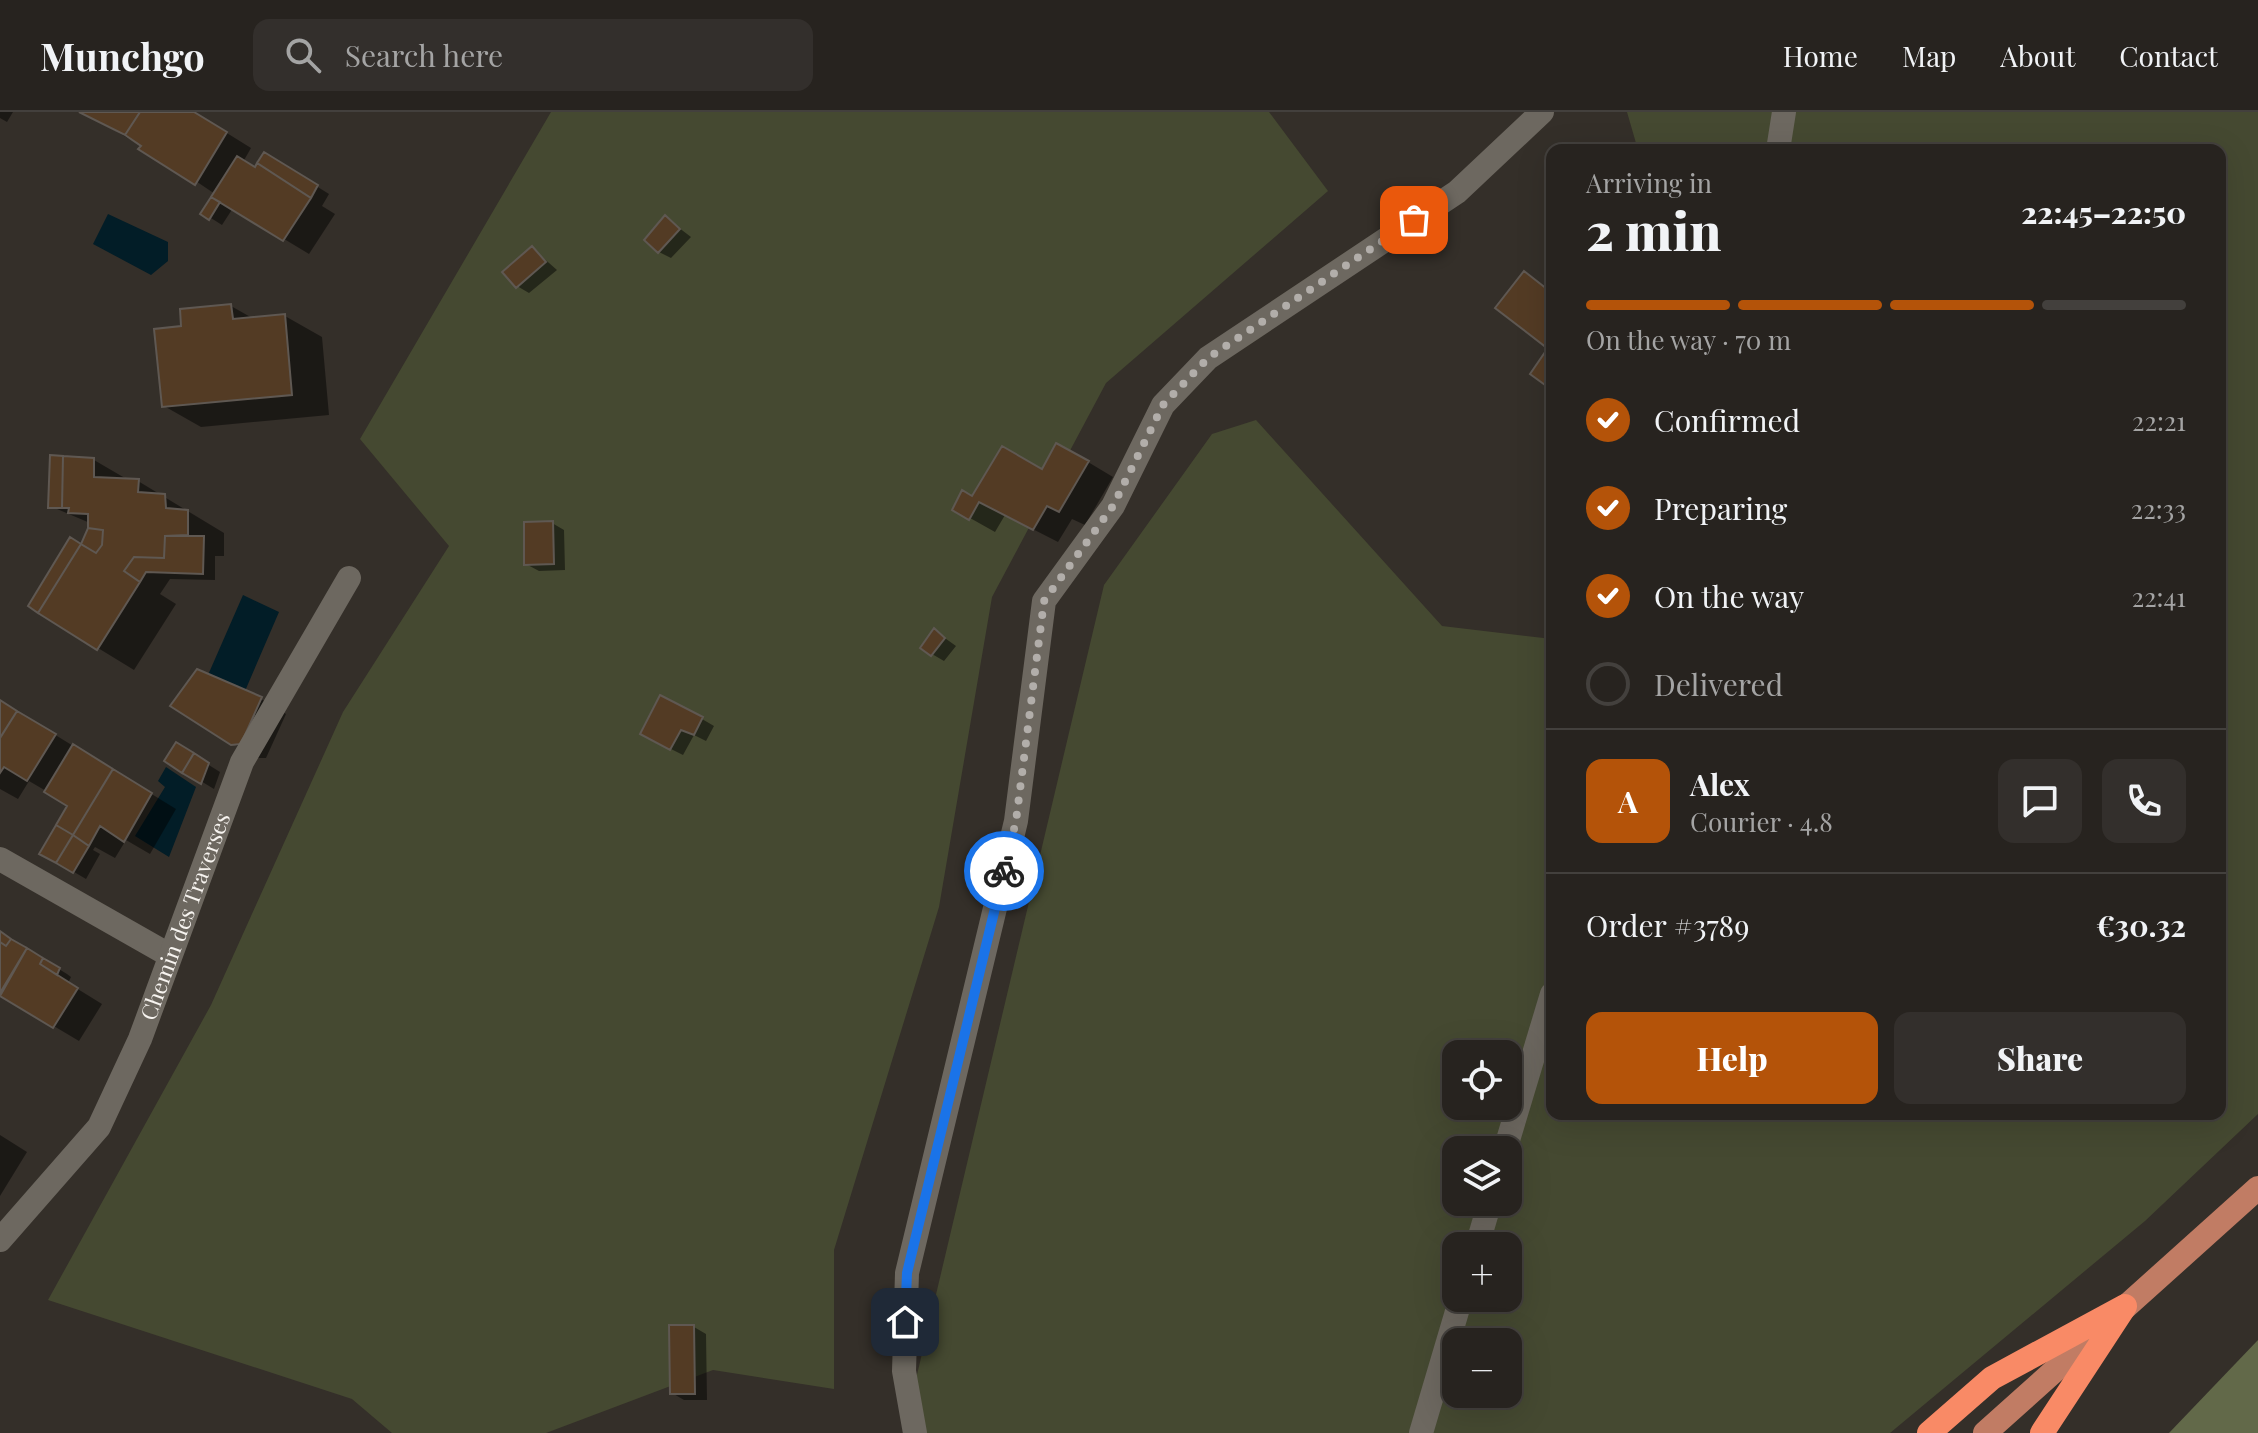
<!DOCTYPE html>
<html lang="en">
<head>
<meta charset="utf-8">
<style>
  body { margin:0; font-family:"Playfair Display",serif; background:#332f2c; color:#f1f3f6; height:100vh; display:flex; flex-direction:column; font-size:30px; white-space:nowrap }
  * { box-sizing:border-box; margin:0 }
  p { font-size:26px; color:#a4a4a4 }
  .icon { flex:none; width:44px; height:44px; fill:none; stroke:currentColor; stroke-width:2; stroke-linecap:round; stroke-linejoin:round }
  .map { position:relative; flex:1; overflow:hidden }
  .side { position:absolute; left:1546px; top:32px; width:680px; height:976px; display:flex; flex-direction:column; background:#27231f; border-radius:16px; box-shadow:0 8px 32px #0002,0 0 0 2px #43403d }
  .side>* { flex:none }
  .fabs { position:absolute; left:1442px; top:928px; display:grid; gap:16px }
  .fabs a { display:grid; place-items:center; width:80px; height:80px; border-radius:16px; background:#27231f; box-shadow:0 8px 32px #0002,0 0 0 2px #43403d; font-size:40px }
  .pin { position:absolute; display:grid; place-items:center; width:68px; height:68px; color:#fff; margin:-34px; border-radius:16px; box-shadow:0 4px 12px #0006 }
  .courier { position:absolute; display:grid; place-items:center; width:80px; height:80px; margin:-40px; border:6px solid #1a73e8; border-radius:50%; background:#fff; color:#222; box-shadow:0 2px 10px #0007 }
  .headline em { font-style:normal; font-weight:800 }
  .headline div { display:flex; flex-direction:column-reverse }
  .headline { display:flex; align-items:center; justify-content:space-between; height:136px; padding:0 40px }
  h1 { font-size:52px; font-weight:800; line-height:60px }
  .bar { display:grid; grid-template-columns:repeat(4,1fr); gap:12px 8px; align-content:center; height:96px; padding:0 40px }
  .bar i { height:10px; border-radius:6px; background:#43403d }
  .bar .active { background:#b45309 }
  .bar p { grid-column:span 4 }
  .line { display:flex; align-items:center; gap:20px; padding:0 40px; border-top:2px solid #43403d }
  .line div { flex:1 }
  .round { display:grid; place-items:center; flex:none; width:84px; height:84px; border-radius:16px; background:#332f2c }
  ol { padding:0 40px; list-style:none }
  li { display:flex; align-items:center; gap:24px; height:88px }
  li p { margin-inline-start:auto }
  li .icon { padding:8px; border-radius:50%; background:#b45309; color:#fff; stroke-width:4 }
  li:last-child { color:#a4a4a4 }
  li i { width:44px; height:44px; border:4px solid #43403d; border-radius:50% }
  .cta { display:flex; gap:16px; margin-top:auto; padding:16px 40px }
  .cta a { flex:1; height:92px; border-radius:16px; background:#b45309; color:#fff; font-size:32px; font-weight:800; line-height:92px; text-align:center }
  .cta a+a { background:#332f2c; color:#f1f3f6 }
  header { display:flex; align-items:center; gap:48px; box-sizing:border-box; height:112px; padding:0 40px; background:#27231f; border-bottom:2px solid #43403d }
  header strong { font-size:38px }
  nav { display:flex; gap:44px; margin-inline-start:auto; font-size:28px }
  .search { width:560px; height:72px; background:#332f2c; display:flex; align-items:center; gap:20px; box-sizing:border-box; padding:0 28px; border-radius:16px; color:#a4a4a4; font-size:30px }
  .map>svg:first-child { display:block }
  .green { fill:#454931; fill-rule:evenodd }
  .forest { fill:#626949 }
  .water { fill:#021d27 }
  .shadow { fill:#0007 }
  .building { fill:#533b24; stroke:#5f5852; stroke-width:2 }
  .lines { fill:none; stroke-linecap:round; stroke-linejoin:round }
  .minor { stroke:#6d6860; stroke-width:24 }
  .major { stroke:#c17c64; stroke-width:24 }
  .highway { stroke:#f98a66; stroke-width:24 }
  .done { stroke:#b2aeaa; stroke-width:8; stroke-dasharray:0 14.4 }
  .route { stroke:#1a73e8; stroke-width:10 }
  .labels { text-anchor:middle; stroke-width:6; stroke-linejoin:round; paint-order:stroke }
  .street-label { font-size:22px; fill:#f6f3ef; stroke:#342f29 }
</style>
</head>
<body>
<header>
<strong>Munchgo</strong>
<div class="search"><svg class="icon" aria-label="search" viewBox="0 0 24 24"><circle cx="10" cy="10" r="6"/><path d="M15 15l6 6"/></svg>Search here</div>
<nav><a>Home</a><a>Map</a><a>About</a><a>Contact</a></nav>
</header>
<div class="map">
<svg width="2258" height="1321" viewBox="0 0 2258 1321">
  <rect width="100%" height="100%" fill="#342f29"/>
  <path class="green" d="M551,0H1269L1328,79L1106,271L992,485L939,795L834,1138V1277L713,1258L546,1321H392L352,1287L48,1188L211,893L343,600L449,434L360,327Z
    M1627,0H2258V1002L2145,1109L1890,1321H908L907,1305L1104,473L1212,322L1256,308L1442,514L1552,527V1002H2220V38H1638ZM1456,942H1508V994H1456ZM1456,1038H1508V1090H1456ZM1456,1134H1508V1186H1456ZM1456,1230H1508V1282H1456Z"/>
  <path class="forest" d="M2258,1228V1321H2169Z"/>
  <path class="water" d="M108,102L168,130V149L151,163L93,132Z
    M243,483L279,500L245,579L208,563Z
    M166,655L196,675L169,745L135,724L165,675L158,669Z"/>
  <path class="shadow" d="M0,0H13L7,10L0,6Z
    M83,0H193L251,36L243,50L256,57L265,42L329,82L322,94L335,102L309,142L233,96L222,113L203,101L215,82L132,26L131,28Z
    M666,106L691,125L671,146L659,140Z
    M532,136L557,158L529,181L517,174Z
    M231,194L254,207L285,204L322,225L329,303L201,315L164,294Z
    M94,348L130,369H138L224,421V444H215V468L170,467L160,482L176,492L134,558L98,536L83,435L90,411L50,394Z
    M1088,350L1113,365L1085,413L1072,407L1058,430L1005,403L995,420L954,397L1043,360Z
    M552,411L564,418L565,458L539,459L526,452Z
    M935,519L956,534L944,549L932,542Z
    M261,587L286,602L266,646H258L232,631Z
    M0,589L176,697L150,742L126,728L115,746L95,735L93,738L100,742L86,767L42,741L70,693L29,669L18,687L0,677Z
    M702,607L714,614L706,629L694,623L683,643L655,629Z
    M188,640L220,660L214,677L166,648Z
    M0,821L67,862L71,865L68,871L102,892L79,929L0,882Z
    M0,1023L27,1040L0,1084Z
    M694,1215L706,1222L707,1288H684L672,1281Z"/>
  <path class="building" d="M79,0H140L125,23Z
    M140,0H194L227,20L195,73L138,37L141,34L125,23Z
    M264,40L318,73L311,86L257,51Z
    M237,44L255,55L257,51L311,86L283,129L211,85Z
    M211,85L220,90L209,108L200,102Z
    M665,103L680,117L658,141L644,128Z
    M532,134L546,150L516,176L502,160Z
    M1524,159L1552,181V230L1547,236L1495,196Z
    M231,192L233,207L285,202L292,283L162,295L154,217L181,214L180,197Z
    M1552,230V278L1530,262Z
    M1056,331L1089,349L1059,400L1047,394L1033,418L979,390L969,408L952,398L962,378L972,384L1002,334L1042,357Z
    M50,343L63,344L62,396H48Z
    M63,344L94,346V365L139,367L138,380L165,382L166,396L188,398V423L165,424L164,446L134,445L124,459L140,470L97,538L38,501L81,432L96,441L102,433L103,418L88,416V402L68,401L69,396H62Z
    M553,409L554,452L524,453V410Z
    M88,416L103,418L102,433L96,441L81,432Z
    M165,424H204L203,462L146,460L140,470L124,459L134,445L164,446Z
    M70,425L81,432L38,501L28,494Z
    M934,516L945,526L931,544L920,536Z
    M197,557L262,585L241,632L231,633L170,594Z
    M660,583L703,605L694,623L681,618L670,638L640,622Z
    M0,588L17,599L0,626Z
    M17,599L56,622L27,669L4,655L0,661V626Z
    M176,630L194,641L182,661L164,649Z
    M73,632L113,657L73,723L56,713L67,694L44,680Z
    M194,641L209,651L201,672L182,661Z
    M113,657L152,681L124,730L100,714L89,734L73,723Z
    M56,713L73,723L56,751L39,742Z
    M73,723L89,734L73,761L56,751Z
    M0,819L11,827L6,834L0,830Z
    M11,827L27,836L0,881V830L6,834Z
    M27,836L43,846L40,852L78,876L53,916L0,884Z
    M43,846L60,856L57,863L40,852Z
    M669,1213H694L695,1282H670Z"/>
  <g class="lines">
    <g class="minor">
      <path d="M1778,38L1784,0"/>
      <path d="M0,747L169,843"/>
      <path d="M1505,1038L1552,882"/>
      <path id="s1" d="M0,1128L99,1015L140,927L242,650L349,466"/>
      <path d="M1477,1134L1490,1090"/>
      <path d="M915,1321L904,1259L907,1161L1016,709L1044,489L1113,394L1163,293L1208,246L1457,80L1542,0"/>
      <path d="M1421,1321L1461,1186"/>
    </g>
    <path class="major" d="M1985,1321L2258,1076"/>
    <path class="highway" d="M1929,1321L1992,1266L2125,1194
      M2042,1321L2124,1196"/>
  </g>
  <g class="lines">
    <path class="done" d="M1004,759L1016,709L1044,489L1113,394L1163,293L1208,246L1414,108"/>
    <path class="route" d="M905,1210L907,1161L1004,759"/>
  </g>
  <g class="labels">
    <g class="street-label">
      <text dy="8" stroke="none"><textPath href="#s1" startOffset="378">Chemin des Traverses</textPath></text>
    </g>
  </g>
</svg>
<div class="fabs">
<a><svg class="icon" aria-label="locate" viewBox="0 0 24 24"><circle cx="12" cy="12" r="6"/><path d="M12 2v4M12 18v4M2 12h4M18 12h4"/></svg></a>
<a><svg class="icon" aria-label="layers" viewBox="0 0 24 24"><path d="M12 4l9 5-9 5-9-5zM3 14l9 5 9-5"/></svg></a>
<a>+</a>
<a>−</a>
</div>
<div class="pin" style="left:1414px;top:108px;background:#ea580c"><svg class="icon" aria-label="bag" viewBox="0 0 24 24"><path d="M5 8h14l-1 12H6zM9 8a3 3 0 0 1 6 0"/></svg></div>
<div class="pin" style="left:905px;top:1210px;background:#1f2937"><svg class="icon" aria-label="home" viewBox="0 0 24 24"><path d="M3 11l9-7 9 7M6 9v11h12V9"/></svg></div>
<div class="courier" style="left:1004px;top:759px"><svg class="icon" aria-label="bike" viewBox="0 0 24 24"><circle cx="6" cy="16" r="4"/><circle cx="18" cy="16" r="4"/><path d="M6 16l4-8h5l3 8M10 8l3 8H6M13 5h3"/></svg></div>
<section class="side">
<div class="headline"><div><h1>2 min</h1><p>Arriving in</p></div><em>22:45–22:50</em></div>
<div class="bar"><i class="active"></i><i class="active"></i><i class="active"></i><i></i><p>On the way · 70 m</p></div>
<ol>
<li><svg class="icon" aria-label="check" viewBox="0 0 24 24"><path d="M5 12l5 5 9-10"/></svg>Confirmed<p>22:21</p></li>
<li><svg class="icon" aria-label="check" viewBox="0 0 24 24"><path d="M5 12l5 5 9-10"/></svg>Preparing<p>22:33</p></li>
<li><svg class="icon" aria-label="check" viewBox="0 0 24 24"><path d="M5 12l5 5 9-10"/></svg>On the way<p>22:41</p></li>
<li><i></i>Delivered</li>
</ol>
<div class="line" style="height:144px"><b class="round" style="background:#b45309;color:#fff">A</b><div><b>Alex</b><p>Courier · 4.8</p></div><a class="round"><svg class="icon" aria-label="chat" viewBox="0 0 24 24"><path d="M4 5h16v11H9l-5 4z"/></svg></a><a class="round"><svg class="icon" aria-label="phone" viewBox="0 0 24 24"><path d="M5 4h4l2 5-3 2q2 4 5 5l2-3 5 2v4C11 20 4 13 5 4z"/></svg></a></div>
<div class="line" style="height:104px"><div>Order #3789</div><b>€30.32</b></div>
<div class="cta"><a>Help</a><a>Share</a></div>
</section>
</div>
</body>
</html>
